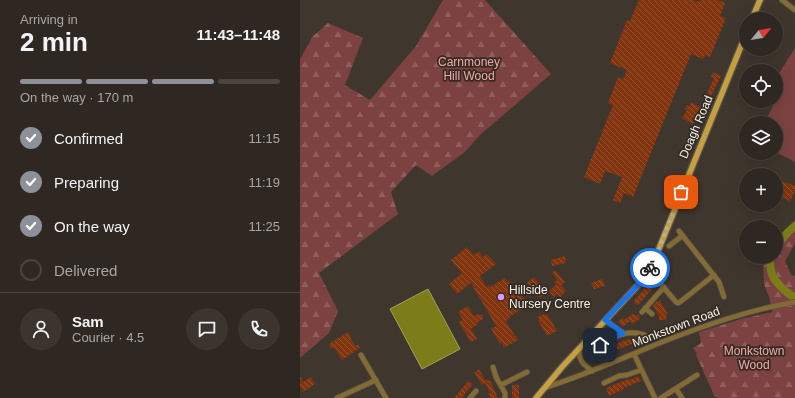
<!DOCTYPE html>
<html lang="en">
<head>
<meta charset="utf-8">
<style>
  body { margin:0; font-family:Arial,sans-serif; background:#3b342f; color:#f1f3f6; height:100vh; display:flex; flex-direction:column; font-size:15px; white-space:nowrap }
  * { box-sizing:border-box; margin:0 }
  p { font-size:13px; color:#a7a6a5 }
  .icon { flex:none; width:22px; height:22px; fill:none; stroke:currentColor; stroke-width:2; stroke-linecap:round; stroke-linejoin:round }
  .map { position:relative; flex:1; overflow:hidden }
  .details { display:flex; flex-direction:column; background:#2f2822; width:300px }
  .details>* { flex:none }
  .needle { width:26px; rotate:60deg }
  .fabs { position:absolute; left:439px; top:12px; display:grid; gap:8px }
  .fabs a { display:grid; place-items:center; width:44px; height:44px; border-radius:50%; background:#2f2822; box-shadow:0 4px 16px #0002,0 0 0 1px #4a4440; font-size:20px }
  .pin { position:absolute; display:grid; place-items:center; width:34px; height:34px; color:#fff; margin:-17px; border-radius:8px; box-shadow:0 2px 6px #0006 }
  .courier { position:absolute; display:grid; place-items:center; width:40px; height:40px; margin:-20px; border:3px solid #1a73e8; border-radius:50%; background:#fff; color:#222; box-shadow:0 1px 5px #0007 }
  .head em { font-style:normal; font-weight:600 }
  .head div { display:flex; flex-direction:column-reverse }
  .head { display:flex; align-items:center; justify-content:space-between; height:68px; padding:0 20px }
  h1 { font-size:26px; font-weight:600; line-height:30px }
  .bar { display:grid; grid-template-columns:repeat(4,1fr); gap:6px 4px; align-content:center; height:48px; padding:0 20px }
  .bar i { height:5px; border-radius:3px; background:#4a4440 }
  .bar .on { background:#8c9099 }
  .bar p { grid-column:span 4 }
  .line { display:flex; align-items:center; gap:10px; padding:0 20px; border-top:1px solid #4a4440 }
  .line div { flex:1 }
  .round { display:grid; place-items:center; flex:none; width:42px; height:42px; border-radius:21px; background:#3b342f }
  ol { padding:0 20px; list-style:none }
  li { display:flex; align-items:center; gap:12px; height:44px }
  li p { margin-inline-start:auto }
  li .icon { padding:4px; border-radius:50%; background:#8c9099; color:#fff; stroke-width:4 }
  li:last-child { color:#a7a6a5 }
  li i { width:22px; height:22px; border:2px solid #4a4440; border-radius:50% }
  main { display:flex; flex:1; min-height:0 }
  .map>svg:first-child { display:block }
  .forest { fill:url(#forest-firs) }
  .park { fill:#7c4242 }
  .water { fill:#7c7d18; stroke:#a1a057 }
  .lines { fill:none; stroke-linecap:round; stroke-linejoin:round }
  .river { stroke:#7c7d18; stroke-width:8 }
  .building { fill:url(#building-back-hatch) }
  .minor-casing { stroke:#5c544b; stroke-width:6 }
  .major-casing { stroke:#5c544b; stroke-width:8 }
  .minor { stroke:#836c34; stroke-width:4.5 }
  .major { stroke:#c5a041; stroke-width:5.5 }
  .done { stroke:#b6afa8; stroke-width:4; stroke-dasharray:0 7.2 }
  .route { stroke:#1a73e8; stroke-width:5 }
  .poi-dot { fill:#d79bf9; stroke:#342c23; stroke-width:1.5 }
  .labels { text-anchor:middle; stroke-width:3.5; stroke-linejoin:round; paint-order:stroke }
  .park-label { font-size:12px; fill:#f3a9a8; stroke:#342c23 }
  .street-label { font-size:12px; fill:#f6f0eb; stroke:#342c23 }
  .poi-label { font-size:12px; fill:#f6f0eb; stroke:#342c23; text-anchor:start }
</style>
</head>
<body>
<main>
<section class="details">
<div class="head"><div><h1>2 min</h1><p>Arriving in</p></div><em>11:43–11:48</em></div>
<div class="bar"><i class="on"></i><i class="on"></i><i class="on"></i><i></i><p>On the way · 170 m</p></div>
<ol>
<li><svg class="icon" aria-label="check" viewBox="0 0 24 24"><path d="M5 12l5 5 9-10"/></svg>Confirmed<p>11:15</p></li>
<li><svg class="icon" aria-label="check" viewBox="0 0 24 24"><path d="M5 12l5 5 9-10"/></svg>Preparing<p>11:19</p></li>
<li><svg class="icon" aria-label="check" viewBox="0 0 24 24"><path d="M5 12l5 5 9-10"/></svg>On the way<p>11:25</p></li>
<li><i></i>Delivered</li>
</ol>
<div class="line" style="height:72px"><a class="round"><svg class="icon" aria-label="person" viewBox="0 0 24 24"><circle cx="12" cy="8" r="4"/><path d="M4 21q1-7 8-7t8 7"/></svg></a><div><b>Sam</b><p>Courier · 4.5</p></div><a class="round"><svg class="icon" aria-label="chat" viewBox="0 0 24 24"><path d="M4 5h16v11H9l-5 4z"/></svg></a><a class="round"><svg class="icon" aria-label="phone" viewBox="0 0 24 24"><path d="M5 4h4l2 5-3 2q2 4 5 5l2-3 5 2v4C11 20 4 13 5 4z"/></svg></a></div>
</section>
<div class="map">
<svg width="495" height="398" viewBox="0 0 495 398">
  <defs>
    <pattern id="forest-firs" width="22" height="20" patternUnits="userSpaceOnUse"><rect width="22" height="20" fill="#7c4242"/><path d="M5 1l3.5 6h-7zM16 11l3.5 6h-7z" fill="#8f5e5d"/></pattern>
    <pattern id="building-back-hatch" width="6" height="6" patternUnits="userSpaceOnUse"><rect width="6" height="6" fill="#81340e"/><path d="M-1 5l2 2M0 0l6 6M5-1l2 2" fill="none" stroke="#935231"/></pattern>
  </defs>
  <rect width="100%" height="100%" fill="#3f362d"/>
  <path class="forest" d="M143,0H185L251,74L180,135L165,152L132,176L116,165L91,192L98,214L19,273L38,311L29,333L0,358V59L10,42L11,38L28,23L63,38L45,85L70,100L116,46Z
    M495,220V244L493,247L485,261L491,275L495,276V398H421L415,397L396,355L397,354L393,348L401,343L399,332L441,319L472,312L470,300L464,284L463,260L465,257H476V239Z"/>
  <path class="park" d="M495,48V162L476,152V123H464L478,97L476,96V78Z"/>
  <path class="water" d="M128,289L160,349L122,369L90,309Z"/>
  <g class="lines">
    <path class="river" d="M476,247L488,232L495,226
      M470,257C470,263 470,268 472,274C475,282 486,293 494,297"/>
  </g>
  <path class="building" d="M339,0H393L399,2L400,0H418L425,3L420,16L426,18L410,57L405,55L403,59L391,54L333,197L324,193L320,203L313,200L322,177L305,171L300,184L284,177L313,105L308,103L318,77L323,79L327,70L310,63L327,20L330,21Z
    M413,72L421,76L408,102L404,100L414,78L411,77Z
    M391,103L401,107L394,118L396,119L393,124L382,118L387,110L385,109L387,105L389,107Z
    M477,179L495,186V191L490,201L481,197L483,194L476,192V183Z
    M167,247L174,255L179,251L183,257L187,254L196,264L180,276L186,287L189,285L190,287L205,278L207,282L209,281L213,288L217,286L228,305L209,317L210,318L206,321L215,336H216L218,340L204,348L202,343L200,344L191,329L196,326L171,283L157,294L149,284L162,273L151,260Z
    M265,256L266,263L252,266L251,260Z
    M255,270L265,282L261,285L266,291L260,297L257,294L254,297L249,291L256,285L254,283L257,280L252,273Z
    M234,277L247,292L240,298L227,283Z
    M302,279L305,286L294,289L291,283Z
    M348,284L353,288L338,305H337L334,303L335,302L334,301Z
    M360,300L367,313L366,320H359V317L353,305L355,303Z
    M168,306L174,316L178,314L183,315V319L177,323L178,324L171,329L177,339L171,342L159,322L163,320L158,312Z
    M334,313L335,316L338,314L341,318L332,324L330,321L323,327L318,322L322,318L324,320Z
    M244,314L245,315L247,314L257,331L247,336L238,320L239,319L238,317Z
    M48,332L51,337H50L55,346L58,344L60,348L42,360L34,347L31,349L29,344Z
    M335,337L337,342L306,354L304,348Z
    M291,349L292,351L295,350L298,357L297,358L298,360L294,362L292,360L287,351Z
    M179,369L185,380L187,379L188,381L190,380L198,398H191L188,394L190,393L185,383L182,385L174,372Z
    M339,376L341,381L323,388L324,389L309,396L306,388L321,382L329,379L330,380Z
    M0,377L3,382L11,377L15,384L3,392L0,386Z
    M168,381L173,384L164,395L162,398H154Z
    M212,385H219V398H212Z"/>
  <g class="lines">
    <g class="minor-casing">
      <path id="minor" d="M482,0L495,10
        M379,231L419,282L424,297
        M369,246L382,236
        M347,273L359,282L376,302L378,303L380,302L414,275
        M345,308L352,314
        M342,312L364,287
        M305,320L323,333
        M300,345C318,336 325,329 345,335
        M279,349C279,361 283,364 292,371
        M334,354L355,398
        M61,355L86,398
        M193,367L196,377L205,393V398
        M304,383L319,376L327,375L341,370
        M201,385L227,372
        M244,388C289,374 331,354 375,337C414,322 454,309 495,302
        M376,389L382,398
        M37,398L76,380
        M170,398L176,391
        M361,398L397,375"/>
    </g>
    <g class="major-casing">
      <path id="major" d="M452,19L460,0
        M236,398L262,367L339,284L347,273L356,256L446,34"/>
    </g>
    <use href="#minor" class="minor"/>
    <use href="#major" class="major"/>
  </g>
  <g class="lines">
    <path class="done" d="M350,268L356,256L381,192"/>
    <path class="route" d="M300,345L323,333L305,320L339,284L345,277L350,268"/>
  </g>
  <circle class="poi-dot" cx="201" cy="297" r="4"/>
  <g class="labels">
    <g class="park-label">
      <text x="169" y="66">Carnmoney<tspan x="169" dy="14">Hill Wood</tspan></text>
      <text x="454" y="355">Monkstown<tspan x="454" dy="14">Wood</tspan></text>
    </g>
    <g class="street-label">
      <text transform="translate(396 127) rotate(-67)" y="4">Doagh Road</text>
      <text transform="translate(376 327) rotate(-21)" y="4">Monkstown Road</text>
    </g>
    <g class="poi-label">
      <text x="209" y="294">Hillside<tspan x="209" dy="14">Nursery Centre</tspan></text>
    </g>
  </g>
</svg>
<div class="fabs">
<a><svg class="needle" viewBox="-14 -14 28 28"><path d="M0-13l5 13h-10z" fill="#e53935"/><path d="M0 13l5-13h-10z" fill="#a7a6a5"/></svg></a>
<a><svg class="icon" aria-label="locate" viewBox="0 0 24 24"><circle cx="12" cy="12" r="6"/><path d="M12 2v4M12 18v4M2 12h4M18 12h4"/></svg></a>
<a><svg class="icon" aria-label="layers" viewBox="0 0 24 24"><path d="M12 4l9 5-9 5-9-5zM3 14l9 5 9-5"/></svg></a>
<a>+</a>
<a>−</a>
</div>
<div class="pin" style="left:381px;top:192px;background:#ea580c"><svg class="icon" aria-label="bag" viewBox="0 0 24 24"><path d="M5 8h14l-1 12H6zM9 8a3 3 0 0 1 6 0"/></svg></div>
<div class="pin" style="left:300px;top:345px;background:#1f2937"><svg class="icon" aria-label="home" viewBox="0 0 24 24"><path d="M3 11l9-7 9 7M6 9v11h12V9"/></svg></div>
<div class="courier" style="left:350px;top:268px"><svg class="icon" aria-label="bike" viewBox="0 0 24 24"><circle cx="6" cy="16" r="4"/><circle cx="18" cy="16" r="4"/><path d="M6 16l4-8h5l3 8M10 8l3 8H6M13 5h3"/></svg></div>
</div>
</main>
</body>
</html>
